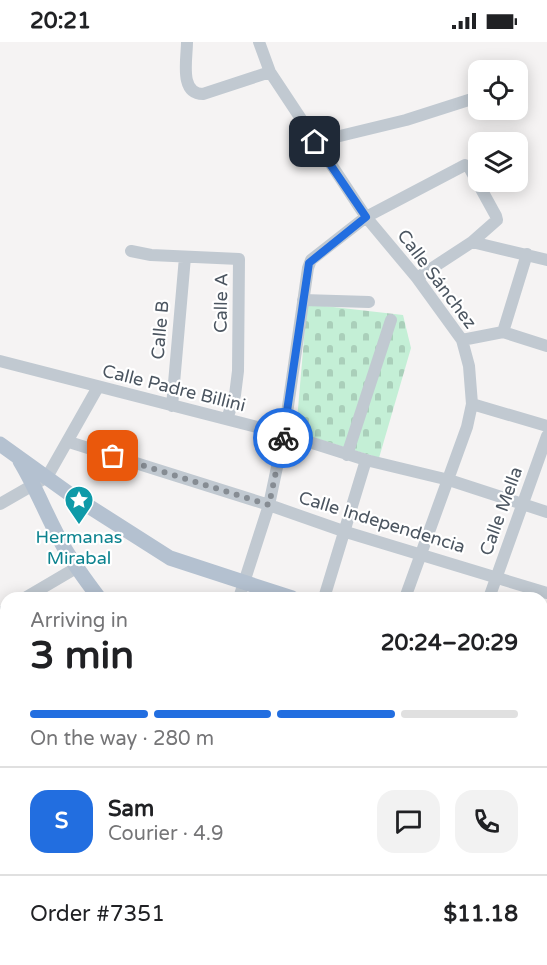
<!DOCTYPE html>
<html lang="en">
<head>
<meta charset="utf-8">
<style>
  body { margin:0; font-family:"Varela Round",sans-serif; background:#f2f2f2; color:#202124; height:100vh; display:flex; flex-direction:column; font-size:22px; white-space:nowrap }
  * { box-sizing:border-box; margin:0 }
  p { font-size:20px; color:#757577 }
  .icon { flex:none; width:33px; height:33px; fill:none; stroke:currentColor; stroke-width:2; stroke-linecap:round; stroke-linejoin:round }
  .map { position:relative; flex:1; overflow:hidden }
  .side { position:absolute; left:0px; top:550px; width:548px; height:374px; display:flex; flex-direction:column; background:#fff; border-radius:18px 18px 0 0; box-shadow:0 3px 15px #0003 }
  .side>* { flex:none }
  .controls { position:absolute; left:468px; top:18px; display:grid; gap:12px }
  .controls a { display:grid; place-items:center; width:60px; height:60px; border-radius:12px; background:#fff; box-shadow:0 3px 15px #0003; font-size:30px }
  .pin { position:absolute; display:grid; place-items:center; width:51px; height:51px; color:#fff; margin:-26px; border-radius:12px; box-shadow:0 3px 9px #0006 }
  .courier { position:absolute; display:grid; place-items:center; width:60px; height:60px; margin:-30px; border:4px solid #226ee0; border-radius:50%; background:#fff; color:#222; box-shadow:0 2px 8px #0007 }
  .head em { font-style:normal; font-weight:800 }
  .head div { display:flex; flex-direction:column-reverse }
  .head { display:flex; align-items:center; justify-content:space-between; height:102px; padding:0 30px }
  h1 { font-size:39px; font-weight:800; line-height:45px }
  .bar { display:grid; grid-template-columns:repeat(4,1fr); gap:9px 6px; align-content:center; height:72px; padding:0 30px }
  .bar i { height:8px; border-radius:4px; background:#e0e0e0 }
  .bar .on { background:#226ee0 }
  .bar p { grid-column:span 4 }
  .line { display:flex; align-items:center; gap:15px; padding:0 30px; border-top:2px solid #e0e0e0 }
  .line div { flex:1 }
  .round { display:grid; place-items:center; flex:none; width:63px; height:63px; border-radius:18px; background:#f2f2f2 }
  .status { display:flex; justify-content:space-between; align-items:center; height:42px; padding:0 30px; background:#fff; direction:ltr }
  .status svg { height:16px; fill:currentColor }
  .map>svg:first-child { display:block }
  .cemetery { fill:url(#cemetery-stones) }
  .lines { fill:none; stroke-linecap:round; stroke-linejoin:round }
  .minor { stroke:#c1c9d1; stroke-width:12 }
  .major { stroke:#b4c1d0; stroke-width:15 }
  .done { stroke:#868c93; stroke-width:6; stroke-dasharray:0 10.8 }
  .route { stroke:#226ee0; stroke-width:8 }
  .labels { text-anchor:middle; stroke-width:4.5; stroke-linejoin:round; paint-order:stroke }
  .street-label { font-size:18px; fill:#4b5560; stroke:#fff }
  .culture-label { font-size:18px; fill:#0d838f; stroke:#fff }
</style>
</head>
<body>
<div class="status"><b>20:21</b><svg viewBox="0 0 49 12"><path d="M0 12V9h3v3zM5 12V6h3v6zM10 12V3h3v9zM15 12V0h3v12zM26 1h20v11H26zM47 4h2v5h-2z"/></svg></div>
<div class="map">
<svg width="547" height="923" viewBox="0 0 547 923">
  <defs>
    <pattern id="cemetery-stones" width="16" height="16" patternUnits="userSpaceOnUse" patternTransform="scale(1.5)"><rect width="16" height="16" fill="#c4efd6"/><path d="M2 7V4a2 2 0 0 1 4 0v3zM10 15v-3a2 2 0 0 1 4 0v3z" fill="#aacfba"/></pattern>
  </defs>
  <rect width="100%" height="100%" fill="#f5f3f3"/>
  <path class="cemetery" d="M307,262L403,273L411,306L379,416L296,390Z"/>
  <g class="lines">
    <path class="minor" d="M187,0C187,17 179,52 203,52L270,30
      M259,0L270,30L366,175L417,236L462,298L469,324L472,362L467,385L405,556
      M315,100L406,78L478,55
      M131,209L151,213L239,217L238,329L235,353L227,377
      M417,236L472,200L547,218
      M303,258L369,260
      M503,290L527,212
      M462,298L503,290L547,304
      M0,319L284,392L366,418L449,438L547,470
      M472,362L547,384
      M172,364L185,215
      M69,400L269,463L346,490L547,551
      M347,413L391,278
      M0,462L47,435L98,345
      M25,556L76,526
      M239,556L269,463L284,392L308,226L311,218L366,175L465,123L469,125L496,174L497,178L472,200
      M324,556L366,418
      M489,556L547,394
      M0,571L6,568
      M0,639V651
      M542,785L547,787
      M0,798L6,816
      M542,875L547,877
      M426,918L442,923
      M145,923L146,918
      M186,923L187,918
      M272,923L274,918
      M354,923L356,918"/>
    <path class="major" d="M0,402L71,453L170,516L292,556
      M20,419C37,447 48,478 65,507C75,524 87,540 99,556
      M542,657L547,642
      M542,712L547,714
      M450,923L452,918"/>
  </g>
  <g class="lines">
    <path class="done" d="M113,414L269,463L283,396"/>
    <path class="route" d="M283,396L309,221L366,175L315,100"/>
  </g>
  <defs>
    <g id="sight-pin" transform="scale(1.5)"><path d="M0 17L-7.5 6A9.5 9.5 0 1 1 7.5 6Z" fill="#0f9aa8" stroke="#fff"/><path d="M0-6L1.8-2.2L6-1.7L2.9 1.2L3.7 5.4L0 3.3L-3.7 5.4L-2.9 1.2L-6-1.7L-1.8-2.2Z" fill="#fff"/></g>
  </defs>
  <g fill-rule="evenodd">
    <use href="#sight-pin" x="79" y="458"/>
  </g>
  <g class="labels">
    <g class="street-label">
      <text transform="translate(437 237) rotate(53)" y="6">Calle Sánchez</text>
      <text transform="translate(221 261) rotate(-89)" y="6">Calle A</text>
      <text transform="translate(160 288) rotate(-85)" y="6">Calle B</text>
      <text transform="translate(174 346) rotate(14)" y="6">Calle Padre Billini</text>
      <text transform="translate(501 469) rotate(-70)" y="6">Calle Mella</text>
      <text transform="translate(382 480) rotate(17)" y="6">Calle Independencia</text>
    </g>
    <g class="culture-label">
      <text x="79" y="501">Hermanas<tspan x="79" dy="21">Mirabal</tspan></text>
    </g>
  </g>
</svg>
<div class="controls">
<a><svg class="icon" aria-label="locate" viewBox="0 0 24 24"><circle cx="12" cy="12" r="6"/><path d="M12 2v4M12 18v4M2 12h4M18 12h4"/></svg></a>
<a><svg class="icon" aria-label="layers" viewBox="0 0 24 24"><path d="M12 4l9 5-9 5-9-5zM3 14l9 5 9-5"/></svg></a>
</div>
<div class="pin" style="left:113px;top:414px;background:#ea580c"><svg class="icon" aria-label="bag" viewBox="0 0 24 24"><path d="M5 8h14l-1 12H6zM9 8a3 3 0 0 1 6 0"/></svg></div>
<div class="pin" style="left:315px;top:100px;background:#1f2937"><svg class="icon" aria-label="home" viewBox="0 0 24 24"><path d="M3 11l9-7 9 7M6 9v11h12V9"/></svg></div>
<div class="courier" style="left:283px;top:396px"><svg class="icon" aria-label="bike" viewBox="0 0 24 24"><circle cx="6" cy="16" r="4"/><circle cx="18" cy="16" r="4"/><path d="M6 16l4-8h5l3 8M10 8l3 8H6M13 5h3"/></svg></div>
<section class="side">
<div class="head"><div><h1>3 min</h1><p>Arriving in</p></div><em>20:24–20:29</em></div>
<div class="bar"><i class="on"></i><i class="on"></i><i class="on"></i><i></i><p>On the way · 280 m</p></div>
<div class="line" style="height:108px"><b class="round" style="background:#226ee0;color:#fff">S</b><div><b>Sam</b><p>Courier · 4.9</p></div><a class="round"><svg class="icon" aria-label="chat" viewBox="0 0 24 24"><path d="M4 5h16v11H9l-5 4z"/></svg></a><a class="round"><svg class="icon" aria-label="phone" viewBox="0 0 24 24"><path d="M5 4h4l2 5-3 2q2 4 5 5l2-3 5 2v4C11 20 4 13 5 4z"/></svg></a></div>
<div class="line" style="height:78px"><div>Order #7351</div><b>$11.18</b></div>
</section>
</div>
</body>
</html>
